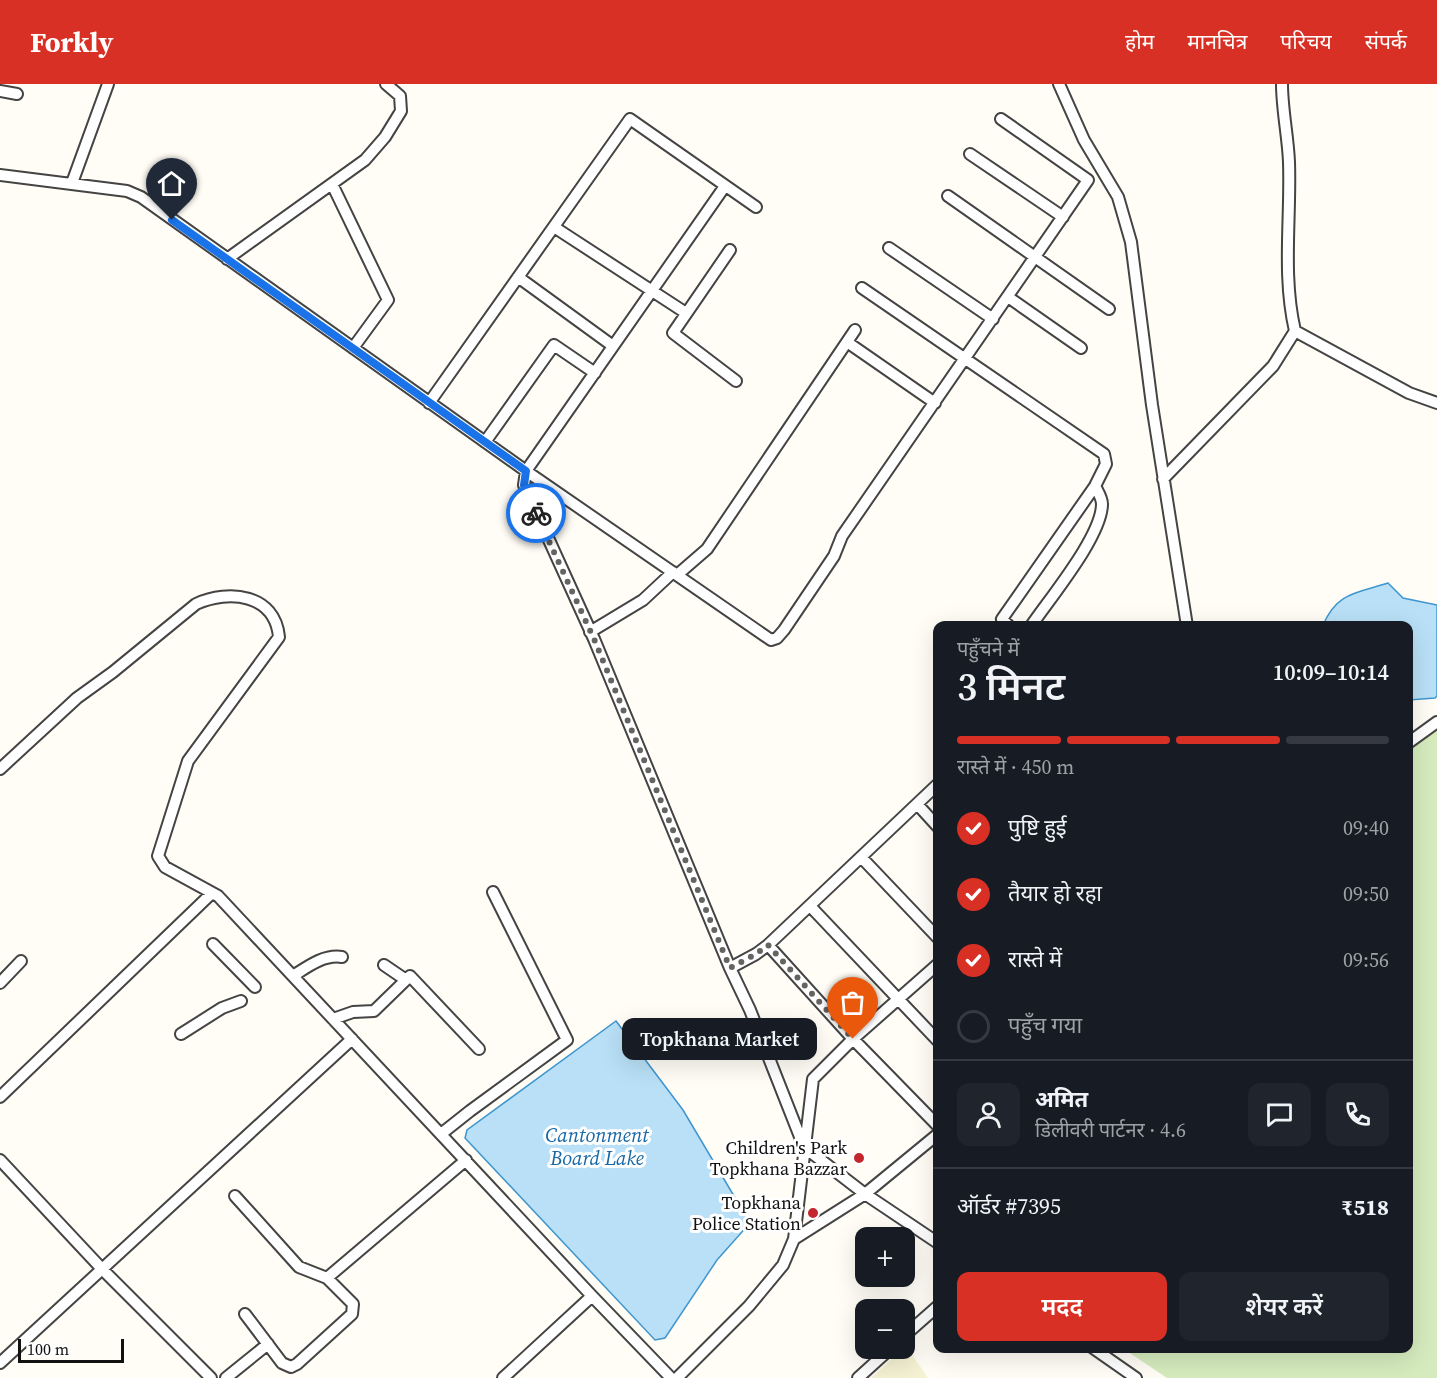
<!DOCTYPE html>
<html lang="hi">
<head>
<meta charset="utf-8">
<style>
  body { margin:0; font-family:"Source Serif 4","Noto Sans Devanagari",serif; background:#20242c; color:#f1f3f6; height:100vh; display:flex; flex-direction:column; font-size:22px; white-space:nowrap }
  * { box-sizing:border-box; margin:0 }
  p { font-size:20px; color:#9ea1a6 }
  .icon { flex:none; width:33px; height:33px; fill:none; stroke:currentColor; stroke-width:2; stroke-linecap:round; stroke-linejoin:round }
  .map { position:relative; flex:1; overflow:hidden }
  .sheet { position:absolute; left:933px; top:537px; width:480px; height:732px; display:flex; flex-direction:column; background:#171b24; border-radius:12px; box-shadow:0 6px 24px #0002 }
  .sheet>* { flex:none }
  .fabs { position:absolute; left:855px; top:1143px; display:grid; gap:12px }
  .fabs a { display:grid; place-items:center; width:60px; height:60px; border-radius:12px; background:#171b24; box-shadow:0 6px 24px #0002; font-size:30px }
  .scale { position:absolute; left:18px; bottom:15px; width:106px; box-sizing:border-box; padding-left:6px; border:3px solid #111; border-top:0; font-size:16px; line-height:21px; white-space:nowrap; color:#111; -webkit-text-stroke:4px #fff; paint-order:stroke }
  .pin { position:absolute; display:grid; place-items:center; width:51px; height:51px; color:#fff; margin:-62px -26px; border-radius:50% 50% 50% 0; rotate:-45deg; box-shadow:0 0 6px #0007 }
  .pin .icon { rotate:45deg }
  .courier { position:absolute; display:grid; place-items:center; width:60px; height:60px; margin:-30px; border:4px solid #1a73e8; border-radius:50%; background:#fff; color:#222; box-shadow:0 2px 8px #0007 }
  .bubble { position:absolute; height:42px; border-radius:12px; background:#171b24; box-shadow:0 6px 24px #0002; font-size:20px; font-weight:600; line-height:42px; text-align:center }
  .overview em { font-style:normal; font-weight:600 }
  .overview div { display:flex; flex-direction:column-reverse }
  .overview { display:flex; align-items:center; justify-content:space-between; height:102px; padding:0 24px }
  h1 { font-size:39px; font-weight:600; line-height:45px }
  .bar { display:grid; grid-template-columns:repeat(4,1fr); gap:9px 6px; align-content:center; height:72px; padding:0 24px }
  .bar i { height:8px; border-radius:4px; background:#363941 }
  .bar .active { background:#d93025 }
  .bar p { grid-column:span 4 }
  .line { display:flex; align-items:center; gap:15px; padding:0 24px; border-top:2px solid #363941 }
  .line div { flex:1 }
  .round { display:grid; place-items:center; flex:none; width:63px; height:63px; border-radius:12px; background:#20242c }
  ol { padding:0 24px; list-style:none }
  li { display:flex; align-items:center; gap:18px; height:66px }
  li p { margin-inline-start:auto }
  li .icon { padding:6px; border-radius:50%; background:#d93025; color:#fff; stroke-width:4 }
  li:last-child { color:#9ea1a6 }
  li i { width:33px; height:33px; border:3px solid #363941; border-radius:50% }
  .primary-button { display:flex; gap:12px; margin-top:auto; padding:12px 24px }
  .primary-button a { flex:1; height:69px; border-radius:12px; background:#d93025; color:#fff; font-size:24px; font-weight:600; line-height:69px; text-align:center }
  .primary-button a+a { background:#20242c; color:#f1f3f6 }
  header { display:flex; align-items:center; gap:36px; box-sizing:border-box; height:84px; padding:0 30px; background:#d93025; color:#fff }
  header strong { font-size:28px }
  nav { display:flex; gap:33px; margin-inline-start:auto; font-size:21px }
  .map>svg:first-child { display:block }
  .farmland { fill:#f6f3d4 }
  .green { fill:#d5ebbd }
  .water { fill:#b9e0f7; stroke:#3f96cf; stroke-width:1.5 }
  .lines { fill:none; stroke-linecap:round; stroke-linejoin:round }
  .minor-casing { stroke:#444; stroke-width:14 }
  .minor { stroke:#fff; stroke-width:10 }
  .done { stroke:#646461; stroke-width:6; stroke-dasharray:0 10.8 }
  .route { stroke:#1a73e8; stroke-width:8 }
  .poi-dot { fill:#c4262e; stroke:#fff; stroke-width:2 }
  .labels { text-anchor:middle; stroke-width:6; stroke-linejoin:round; paint-order:stroke }
  .poi-label { font-size:18px; fill:#111; stroke:#fff; text-anchor:end }
  .water-label { font-size:20px; font-style:italic; fill:#1768a6; stroke:#fff }
</style>
</head>
<body>
<header>
<strong>Forkly</strong>
<nav><a>होम</a><a>मानचित्र</a><a>परिचय</a><a>संपर्क</a></nav>
</header>
<div class="map">
<svg width="1437" height="1294" viewBox="0 0 1437 1294">
  <rect width="100%" height="100%" fill="#fffdf5"/>
  <path class="farmland" d="M906,1262L928,1294H871L904,1264Z"/>
  <path class="green" d="M1437,644V1294H1167L1124,1265L1408,1264V666Z"/>
  <path class="water" d="M1388,499L1403,514L1437,521V612L1435,614L1409,616L1408,542L1323,541C1337,508 1357,509 1388,499Z
    M616,937L683,1026L750,1139L717,1176L665,1254L655,1256L465,1054L467,1046Z"/>
  <g class="lines">
    <g class="minor-casing">
      <path id="minor" d="M1059,0L1084,56L1118,113L1131,158L1152,321L1187,542
        M1282,0C1282,26 1288,52 1289,78C1291,135 1282,191 1295,247L1409,309L1437,319
        M0,7L17,10
        M970,70L1063,133
        M0,91L127,107L141,113L526,387L771,556L777,554L784,546L834,472L842,452L1088,96L1001,35
        M72,99L108,0
        M332,100L388,216L353,264
        M725,102L526,387L524,401L594,555L730,884L750,926L804,1063L865,1110L938,1159
        M948,112L1109,225
        M554,143L686,229
        M889,164L993,235
        M730,166L673,249L736,297
        M227,175L365,76L385,53L401,27L400,12L386,0
        M518,193L613,262
        M862,204L1104,370L1106,380L1095,402L1002,535L1009,542
        M1008,213L1081,264
        M847,258L935,319
        M429,319L630,35L756,123
        M485,358L554,261L595,289
        M1163,395L1273,282L1295,247
        M677,491L707,465L855,246
        M1031,542C1050,514 1102,452 1102,420C1102,414 1098,408 1095,402
        M590,548L643,516L673,488
        M1408,659L1437,638
        M0,685L77,614L113,588L196,520C229,505 275,510 279,553L188,677L158,772L165,783L218,812L592,1212L671,1294
        M917,720L938,743
        M861,773L938,854
        M810,822L938,957
        M213,860L255,903
        M768,861L853,955L938,1042
        M384,881L406,896
        M730,884L756,870L768,861L938,700
        M293,892C307,883 324,870 342,873
        M0,899L21,877
        M333,935L353,928L374,927L410,892L479,965
        M181,950L222,924L241,917
        M0,1013L212,809
        M441,1050L470,1027L567,956L493,808
        M0,1076L102,1185L211,1294
        M235,1112L299,1183L327,1194L353,1220L352,1230L297,1280L291,1283L282,1279L245,1230
        M794,1155L865,1110L938,1050
        M327,1194L466,1076
        M904,1252L938,1222
        M1093,1264L1136,1294
        M0,1279L352,955
        M226,1294L268,1260
        M503,1294L592,1212
        M677,1294L749,1222L783,1181L794,1155L813,995L853,955L938,880
        M858,1294L891,1264"/>
    </g>
    <use href="#minor" class="minor"/>
  </g>
  <g class="lines">
    <path class="done" d="M536,429L594,555L730,884L756,870L768,861L853,955"/>
    <path class="route" d="M172,136L526,387L524,401L536,429"/>
  </g>
  <g class="poi-dot">
    <circle cx="859" cy="1074" r="6"/>
    <circle cx="813" cy="1129" r="6"/>
  </g>
  <g class="labels">
    <g class="poi-label">
      <text x="847" y="1070">Children's Park<tspan x="847" dy="21">Topkhana Bazzar</tspan></text>
      <text x="801" y="1125">Topkhana<tspan x="801" dy="21">Police Station</tspan></text>
    </g>
    <g class="water-label">
      <text x="597" y="1058">Cantonment<tspan x="597" dy="23">Board Lake</tspan></text>
    </g>
  </g>
</svg>
<div class="fabs">
<a>+</a>
<a>−</a>
</div>
<div class="scale">100 m</div>
<div class="pin" style="left:853px;top:955px;background:#ea580c"><svg class="icon" aria-label="bag" viewBox="0 0 24 24"><path d="M5 8h14l-1 12H6zM9 8a3 3 0 0 1 6 0"/></svg></div>
<div class="pin" style="left:172px;top:136px;background:#1f2937"><svg class="icon" aria-label="home" viewBox="0 0 24 24"><path d="M3 11l9-7 9 7M6 9v11h12V9"/></svg></div>
<div class="courier" style="left:536px;top:429px"><svg class="icon" aria-label="bike" viewBox="0 0 24 24"><circle cx="6" cy="16" r="4"/><circle cx="18" cy="16" r="4"/><path d="M6 16l4-8h5l3 8M10 8l3 8H6M13 5h3"/></svg></div>
<div class="bubble" style="left:622px;top:934px;width:195px">Topkhana Market</div>
<section class="sheet">
<div class="overview"><div><h1>3 मिनट</h1><p>पहुँचने में</p></div><em>10:09–10:14</em></div>
<div class="bar"><i class="active"></i><i class="active"></i><i class="active"></i><i></i><p>रास्ते में · 450 m</p></div>
<ol>
<li><svg class="icon" aria-label="check" viewBox="0 0 24 24"><path d="M5 12l5 5 9-10"/></svg>पुष्टि हुई<p>09:40</p></li>
<li><svg class="icon" aria-label="check" viewBox="0 0 24 24"><path d="M5 12l5 5 9-10"/></svg>तैयार हो रहा<p>09:50</p></li>
<li><svg class="icon" aria-label="check" viewBox="0 0 24 24"><path d="M5 12l5 5 9-10"/></svg>रास्ते में<p>09:56</p></li>
<li><i></i>पहुँच गया</li>
</ol>
<div class="line" style="height:108px"><a class="round"><svg class="icon" aria-label="person" viewBox="0 0 24 24"><circle cx="12" cy="8" r="4"/><path d="M4 21q1-7 8-7t8 7"/></svg></a><div><b>अमित</b><p>डिलीवरी पार्टनर · 4.6</p></div><a class="round"><svg class="icon" aria-label="chat" viewBox="0 0 24 24"><path d="M4 5h16v11H9l-5 4z"/></svg></a><a class="round"><svg class="icon" aria-label="phone" viewBox="0 0 24 24"><path d="M5 4h4l2 5-3 2q2 4 5 5l2-3 5 2v4C11 20 4 13 5 4z"/></svg></a></div>
<div class="line" style="height:78px"><div>ऑर्डर #7395</div><b>₹518</b></div>
<div class="primary-button"><a>मदद</a><a>शेयर करें</a></div>
</section>
</div>
</body>
</html>
